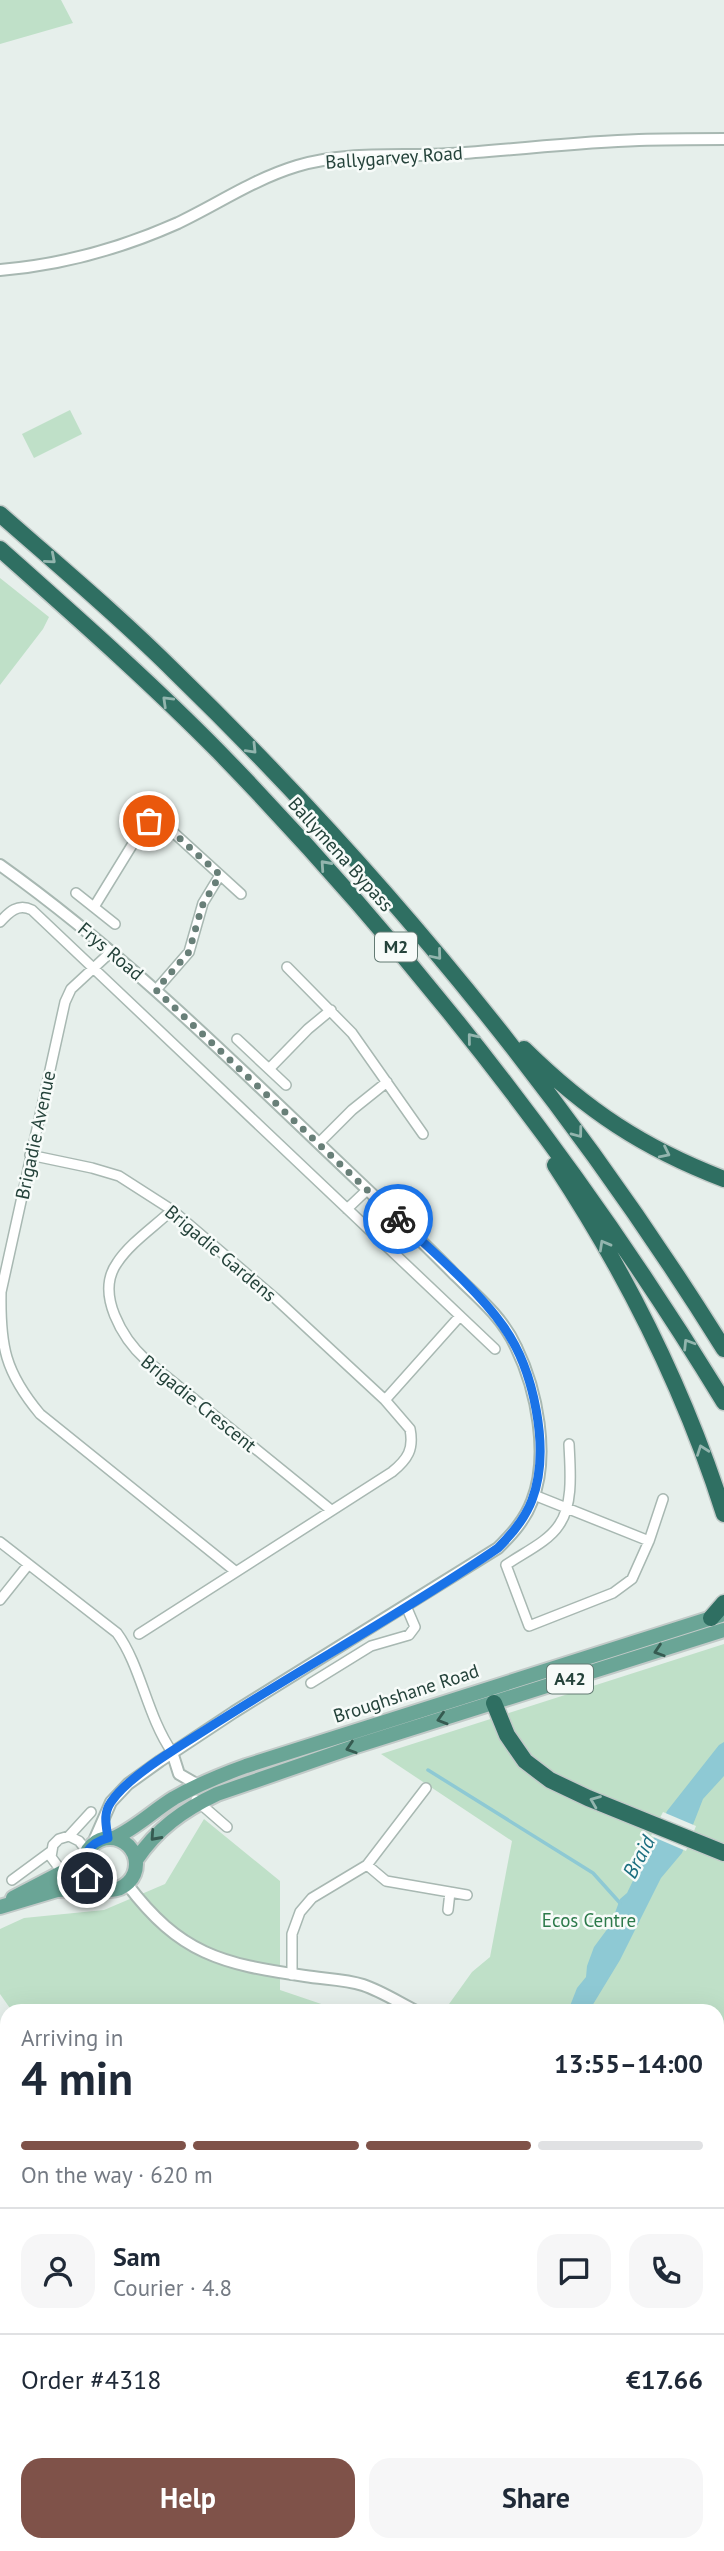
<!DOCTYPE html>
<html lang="en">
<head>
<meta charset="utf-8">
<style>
  body { margin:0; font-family:"PT Sans",sans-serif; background:#f6f6f7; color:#1f2937; height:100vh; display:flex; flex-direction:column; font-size:26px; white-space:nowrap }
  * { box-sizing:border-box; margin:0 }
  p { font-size:23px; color:#747a83 }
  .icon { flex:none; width:38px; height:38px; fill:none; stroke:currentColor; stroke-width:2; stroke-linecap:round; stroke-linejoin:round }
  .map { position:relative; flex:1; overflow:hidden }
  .sheet { position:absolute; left:0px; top:2004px; width:724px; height:548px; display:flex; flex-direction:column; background:#fff; border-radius:21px 21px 0 0; box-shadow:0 7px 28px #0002 }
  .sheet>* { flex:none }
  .pin { position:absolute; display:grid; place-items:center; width:60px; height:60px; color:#fff; margin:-30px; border:4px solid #fff; border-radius:50%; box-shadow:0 2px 7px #0007 }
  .courier { position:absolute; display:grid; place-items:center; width:70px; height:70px; margin:-35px; border:5px solid #1a73e8; border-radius:50%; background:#fff; color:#222; box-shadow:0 2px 9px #0007 }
  .headline em { font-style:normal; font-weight:800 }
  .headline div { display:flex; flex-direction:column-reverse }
  .headline { display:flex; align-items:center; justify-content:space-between; height:119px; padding:0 21px }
  h1 { font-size:46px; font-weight:800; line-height:52px }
  .bar { display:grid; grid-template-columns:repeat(4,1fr); gap:10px 7px; align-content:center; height:84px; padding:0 21px }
  .bar i { height:9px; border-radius:5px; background:#e0e1e3 }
  .bar .on { background:#7f5249 }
  .bar p { grid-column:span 4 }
  .line { display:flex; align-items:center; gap:18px; padding:0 21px; border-top:2px solid #e0e1e3 }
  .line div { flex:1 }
  .round { display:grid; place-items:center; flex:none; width:74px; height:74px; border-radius:21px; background:#f6f6f7 }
  .action { display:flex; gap:14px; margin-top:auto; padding:14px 21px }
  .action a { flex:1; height:80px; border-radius:21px; background:#7f5249; color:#fff; font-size:28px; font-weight:800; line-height:80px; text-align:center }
  .action a+a { background:#f6f6f7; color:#1f2937 }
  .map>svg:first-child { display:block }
  .green { fill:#bfe0c8 }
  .water { fill:#8ec9d4 }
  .pier { fill:#e6efeb }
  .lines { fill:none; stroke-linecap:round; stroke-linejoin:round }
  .stream { stroke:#8ec9d4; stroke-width:3.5 }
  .minor-casing { stroke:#a8b8b2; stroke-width:12 }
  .tertiary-casing { stroke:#a8b8b2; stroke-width:14 }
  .primary-casing { stroke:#c2cac8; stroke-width:18 }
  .motorway-casing { stroke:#c2cac8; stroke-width:19 }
  .minor { stroke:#fff; stroke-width:9 }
  .tertiary { stroke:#fff; stroke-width:10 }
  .primary { stroke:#6aa596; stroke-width:14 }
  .motorway { stroke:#2f6f62; stroke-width:16 }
  .oneway { stroke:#93b5ae }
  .oneway2 { stroke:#365b51 }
  .done { stroke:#687f78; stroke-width:7; stroke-dasharray:0 12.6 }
  .route { stroke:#1a73e8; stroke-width:9 }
  .labels { text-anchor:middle; stroke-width:5; stroke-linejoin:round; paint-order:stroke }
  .shield { fill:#f7fbf9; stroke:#637a73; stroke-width:2 }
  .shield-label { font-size:18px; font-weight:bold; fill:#24423a }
  .street-label { font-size:19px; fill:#24423a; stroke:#f7fbf9 }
  .park-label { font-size:19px; fill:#2d7a4b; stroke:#f7fbf9 }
  .water-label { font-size:21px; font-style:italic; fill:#1c6f80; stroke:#f7fbf9 }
</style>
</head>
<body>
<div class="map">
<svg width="724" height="2551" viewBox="0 0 724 2551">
  <rect width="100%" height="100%" fill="#e6efeb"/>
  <path class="green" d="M0,0H61L73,23L0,44Z
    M70,410L82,434L34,458L22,434Z
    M0,578L49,617L43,629L0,685Z
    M724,1644V2551H137L139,2544H718V2011H444L472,1972L490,1957L512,1841L381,1754Z
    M204,1819L280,1881V1990L342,2011H12L0,1994V1929L24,1918L104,1910L165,1884Z
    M7,2022V2156L0,2152V2029Z"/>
  <path class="water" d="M724,1742V1776L703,1799L682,1853L661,1878L620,1960L589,2011H568L577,1988L586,1977L587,1966L594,1947L611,1924L620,1899L627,1893L667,1811L719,1745Z"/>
  <path class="pier" d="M663,1812L696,1826L686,1851L651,1836Z"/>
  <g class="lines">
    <path class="stream" d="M428,1770L593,1873L620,1903"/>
    <g class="minor-casing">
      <path id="minor" d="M76,893L115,924
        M94,907L145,824L154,820L163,823L241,894
        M0,922C9,912 18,903 32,910L495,1349
        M112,951L71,989L65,1002L1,1292C0,1346 5,1372 40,1414L235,1571
        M287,967L352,1033L423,1134
        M156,990L189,952L203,903L220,875
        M237,1039L286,1085
        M269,1069L308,1029L331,1010
        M319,1143L352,1110L387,1082
        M30,1155L92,1168L119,1176L172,1210L275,1298L385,1400L410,1429C414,1449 408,1459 392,1472L139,1634
        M347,1209L367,1190
        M172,1210C154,1227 130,1243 117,1263C95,1294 123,1339 146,1360L331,1510
        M385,1400L460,1316
        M569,1444C570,1468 574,1504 559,1525C548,1542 523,1553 506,1565L529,1626L613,1593L632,1579L649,1541
        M534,1495L649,1541L663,1499
        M0,1542L117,1633C141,1666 147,1716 172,1752
        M0,1600L28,1565
        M311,1683L371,1646L409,1635L415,1627L406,1606
        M196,1800L227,1827
        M69,1836L91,1812
        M367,1865L386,1881L467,1895
        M63,1873L51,1857L53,1845L59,1839L69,1836L79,1841L87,1851
        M12,1880L50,1852
        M448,1910L450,1892
        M292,1975V1934L300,1912L312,1898L367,1865L426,1788
        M0,2263L7,2268
        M0,2450L7,2456
        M497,2544V2551"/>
    </g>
    <g class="tertiary-casing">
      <path id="tertiary" d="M0,270C61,265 122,248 178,223C218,204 254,179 297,166C345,151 400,157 450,154C513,150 576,142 639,140C668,139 696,139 724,139
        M0,865C135,961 251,1080 372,1194C400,1221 428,1247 455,1275C478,1297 503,1318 516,1347C537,1390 550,1456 532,1501C525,1520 512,1534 498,1548L234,1712L160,1761L128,1784L111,1802L93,1843
        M172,1752L179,1774L198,1785
        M127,1884C180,1954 221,1964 305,1976C323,1979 345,1979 363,1985C381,1991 398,2002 416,2011
        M248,2551V2544"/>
    </g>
    <g class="primary-casing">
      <path id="primary" d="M84 1864a26 26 0 1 1 52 0a26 26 0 1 1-52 0Z
        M114,1838C136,1828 153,1811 174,1798C197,1785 221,1775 246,1766L721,1615
        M136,1860C157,1829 183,1810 217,1794L356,1746L724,1630
        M13,1898L84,1861
        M0,1907L57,1890L100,1888"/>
    </g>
    <g class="motorway-casing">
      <path id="motorway" d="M0,514C59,566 119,616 174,671C383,874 570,1102 724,1349
        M0,549C74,615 149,681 219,752C412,951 580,1166 724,1402
        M524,1049C586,1110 643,1148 724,1179
        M555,1165C626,1273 685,1391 724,1514
        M711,1618L724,1603
        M494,1703L507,1735L525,1761L550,1780L588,1798L724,1853"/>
    </g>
    <use href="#minor" class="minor"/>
    <use href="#tertiary" class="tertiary"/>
    <use href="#primary" class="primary"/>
    <use href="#motorway" class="motorway"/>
  </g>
  <defs><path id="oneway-chevron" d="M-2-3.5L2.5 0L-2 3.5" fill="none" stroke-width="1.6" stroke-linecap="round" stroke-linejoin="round" transform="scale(1.75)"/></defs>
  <g class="oneway">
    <use href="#oneway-chevron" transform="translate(51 559) rotate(41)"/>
    <use href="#oneway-chevron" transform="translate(167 701) rotate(-136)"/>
    <use href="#oneway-chevron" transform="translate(252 749) rotate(46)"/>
    <use href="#oneway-chevron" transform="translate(325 865) rotate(-132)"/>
    <use href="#oneway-chevron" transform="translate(437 955) rotate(50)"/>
    <use href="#oneway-chevron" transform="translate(472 1038) rotate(-129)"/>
    <use href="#oneway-chevron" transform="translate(578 1133) rotate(53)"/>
    <use href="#oneway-chevron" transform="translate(665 1153) rotate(26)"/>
    <use href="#oneway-chevron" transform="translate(604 1245) rotate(-119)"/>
    <use href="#oneway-chevron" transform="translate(688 1344) rotate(-122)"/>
    <use href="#oneway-chevron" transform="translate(702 1450) rotate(-110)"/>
    <use href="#oneway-chevron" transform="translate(595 1801) rotate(-158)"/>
  </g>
  <g class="oneway2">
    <use href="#oneway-chevron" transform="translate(659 1651) rotate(162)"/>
    <use href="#oneway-chevron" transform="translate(442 1719) rotate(163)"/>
    <use href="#oneway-chevron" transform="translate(351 1748) rotate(162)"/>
    <use href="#oneway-chevron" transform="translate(155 1836) rotate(132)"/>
  </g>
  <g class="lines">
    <path class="done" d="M149,821L154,820L163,823L220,875L202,906L189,952L156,990L398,1219"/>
    <path class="route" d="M87,1878C79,1858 88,1843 108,1838C106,1824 103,1814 111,1802C130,1774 184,1744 213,1725C307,1665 406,1611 498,1548C512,1534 525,1519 532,1500C551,1450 534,1369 503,1326C478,1290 430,1249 398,1219"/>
  </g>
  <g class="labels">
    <g class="shield">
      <rect x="375" y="932.5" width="42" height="29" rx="5"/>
      <rect x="547" y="1664.5" width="46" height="29" rx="5"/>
    </g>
    <g class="shield-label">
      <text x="396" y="953">M2</text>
      <text x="570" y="1685">A42</text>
    </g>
    <g class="street-label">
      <text transform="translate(394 157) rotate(-4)" y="7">Ballygarvey Road</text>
      <text transform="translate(341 854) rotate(48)" y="7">Ballymena Bypass</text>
      <text transform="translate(111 951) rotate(40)" y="7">Frys Road</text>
      <text transform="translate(35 1135) rotate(-78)" y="7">Brigadie Avenue</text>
      <text transform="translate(221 1253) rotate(40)" y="7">Brigadie Gardens</text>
      <text transform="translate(199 1403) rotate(39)" y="7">Brigadie Crescent</text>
      <text transform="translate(406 1693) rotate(-18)" y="7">Broughshane Road</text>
    </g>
    <g class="park-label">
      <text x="589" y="1927">Ecos Centre</text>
    </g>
    <g class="water-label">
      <text transform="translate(639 1857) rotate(-62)" y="7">Braid</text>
    </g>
  </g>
</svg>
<div class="pin" style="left:149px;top:821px;background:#ea580c"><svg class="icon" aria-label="bag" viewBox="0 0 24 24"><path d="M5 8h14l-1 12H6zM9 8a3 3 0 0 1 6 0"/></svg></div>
<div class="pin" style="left:87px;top:1878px;background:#1f2937"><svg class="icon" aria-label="home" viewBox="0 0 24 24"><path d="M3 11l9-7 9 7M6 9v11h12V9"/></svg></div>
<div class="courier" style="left:398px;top:1219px"><svg class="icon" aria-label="bike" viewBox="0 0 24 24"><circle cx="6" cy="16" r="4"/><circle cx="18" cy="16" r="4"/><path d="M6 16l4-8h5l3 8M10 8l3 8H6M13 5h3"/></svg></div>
<section class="sheet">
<div class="headline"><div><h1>4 min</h1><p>Arriving in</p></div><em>13:55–14:00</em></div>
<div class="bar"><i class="on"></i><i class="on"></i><i class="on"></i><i></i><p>On the way · 620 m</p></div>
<div class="line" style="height:126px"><a class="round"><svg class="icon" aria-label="person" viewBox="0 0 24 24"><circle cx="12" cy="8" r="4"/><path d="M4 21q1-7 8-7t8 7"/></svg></a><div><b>Sam</b><p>Courier · 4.8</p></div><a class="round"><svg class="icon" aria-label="chat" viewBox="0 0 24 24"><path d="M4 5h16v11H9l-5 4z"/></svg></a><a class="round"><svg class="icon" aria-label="phone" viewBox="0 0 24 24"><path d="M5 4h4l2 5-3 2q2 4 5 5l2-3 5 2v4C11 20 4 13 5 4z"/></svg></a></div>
<div class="line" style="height:91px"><div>Order #4318</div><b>€17.66</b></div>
<div class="action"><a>Help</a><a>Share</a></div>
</section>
</div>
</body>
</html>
